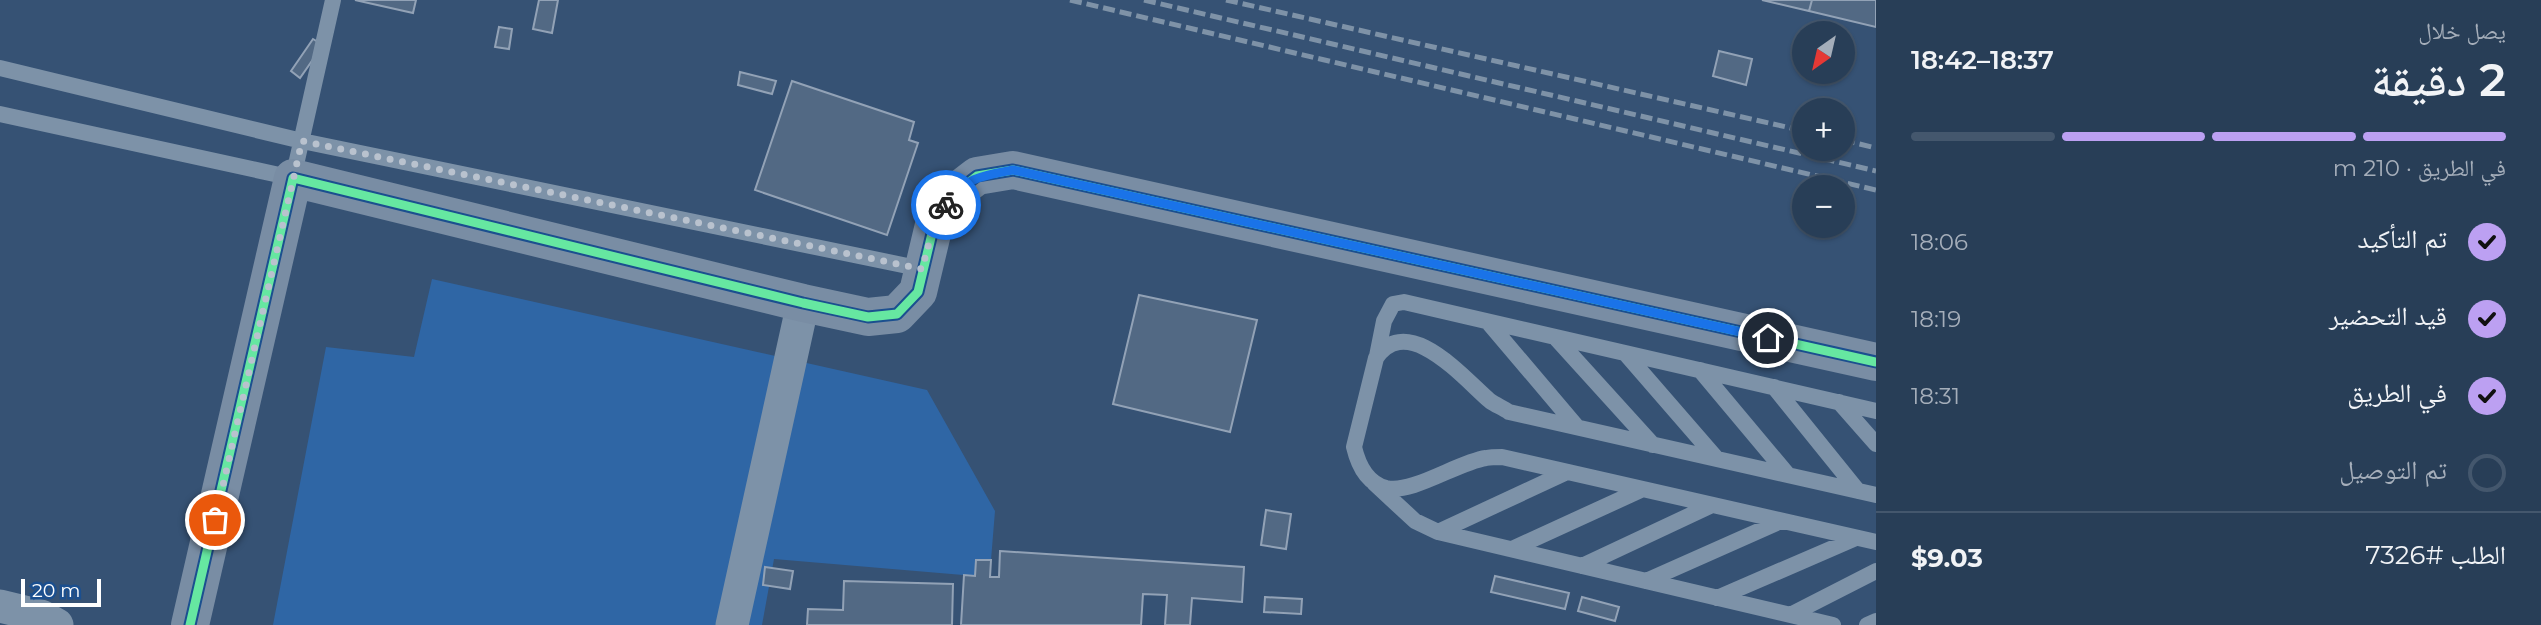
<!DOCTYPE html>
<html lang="ar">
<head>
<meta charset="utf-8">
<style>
  body { margin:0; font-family:Montserrat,"Noto Naskh Arabic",sans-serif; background:#344961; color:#f1f3f6; direction:rtl; height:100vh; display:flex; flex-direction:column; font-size:26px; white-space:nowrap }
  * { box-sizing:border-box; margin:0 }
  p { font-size:23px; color:#a5aeba }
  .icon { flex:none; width:38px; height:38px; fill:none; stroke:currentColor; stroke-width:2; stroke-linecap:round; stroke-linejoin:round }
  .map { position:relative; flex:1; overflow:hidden; direction:ltr }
  .panel { display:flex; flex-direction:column; background:#283e57; width:665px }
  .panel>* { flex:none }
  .needle { width:46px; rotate:214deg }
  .controls { position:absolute; left:1792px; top:21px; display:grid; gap:14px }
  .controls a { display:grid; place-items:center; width:63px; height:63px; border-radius:50%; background:#283e57; box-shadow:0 2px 5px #0004,0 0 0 2px #44576d; font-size:35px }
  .scale { position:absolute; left:21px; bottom:18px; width:80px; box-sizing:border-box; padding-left:7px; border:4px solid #fff; border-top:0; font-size:19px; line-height:24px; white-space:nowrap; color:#fff; -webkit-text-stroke:5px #1b4f8f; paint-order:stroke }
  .pin { position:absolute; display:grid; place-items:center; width:60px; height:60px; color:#fff; margin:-30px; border:4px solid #fff; border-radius:50%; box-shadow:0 2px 7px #0007 }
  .courier { position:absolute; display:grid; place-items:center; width:70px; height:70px; margin:-35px; border:5px solid #1a73e8; border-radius:50%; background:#fff; color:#222; box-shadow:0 2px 9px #0007 }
  .headline em { font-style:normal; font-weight:600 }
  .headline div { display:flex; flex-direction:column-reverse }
  .headline { display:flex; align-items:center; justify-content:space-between; height:119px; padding:0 35px }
  h1 { font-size:46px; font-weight:600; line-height:52px }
  .bar { display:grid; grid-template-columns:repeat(4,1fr); gap:10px 7px; align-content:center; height:84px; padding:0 35px }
  .bar i { height:9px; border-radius:5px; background:#44576d }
  .bar .current { background:#bca0f2 }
  .bar p { grid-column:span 4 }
  .line { display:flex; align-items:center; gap:18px; padding:0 35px; border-top:2px solid #44576d }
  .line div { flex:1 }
  ol { padding:0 35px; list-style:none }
  li { display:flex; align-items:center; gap:21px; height:77px }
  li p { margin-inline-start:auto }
  li .icon { padding:7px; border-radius:50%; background:#bca0f2; color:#111; stroke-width:4 }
  li:last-child { color:#a5aeba }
  li i { width:38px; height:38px; border:4px solid #44576d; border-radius:50% }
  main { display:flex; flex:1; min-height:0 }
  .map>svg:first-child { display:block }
  .green { fill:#2f66a5 }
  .building { fill:#526984; stroke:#92a2b6; stroke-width:2 }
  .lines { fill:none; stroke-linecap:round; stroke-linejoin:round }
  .lane { stroke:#7d92a8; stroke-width:16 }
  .street { stroke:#7d92a8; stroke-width:33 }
  .secondary { stroke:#798da4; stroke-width:38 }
  .rail { stroke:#7e92a7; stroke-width:5; stroke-dasharray:12 5; stroke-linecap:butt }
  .cycleway-casing { stroke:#1b4f8f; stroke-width:13 }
  .cycleway { stroke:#66e7a1; stroke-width:9 }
  .done { stroke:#b9c2ce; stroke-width:7; stroke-dasharray:0 12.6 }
  .route { stroke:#1a73e8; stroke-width:9 }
</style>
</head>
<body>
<main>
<section class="panel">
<div class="headline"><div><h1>2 دقيقة</h1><p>يصل خلال</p></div><em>18:37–18:42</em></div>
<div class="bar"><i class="current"></i><i class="current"></i><i class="current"></i><i></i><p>في الطريق · 210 m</p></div>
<ol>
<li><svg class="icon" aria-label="check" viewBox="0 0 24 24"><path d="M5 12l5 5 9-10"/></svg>تم التأكيد<p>18:06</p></li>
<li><svg class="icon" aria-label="check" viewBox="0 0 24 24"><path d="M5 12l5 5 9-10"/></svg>قيد التحضير<p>18:19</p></li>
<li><svg class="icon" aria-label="check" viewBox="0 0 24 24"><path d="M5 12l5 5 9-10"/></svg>في الطريق<p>18:31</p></li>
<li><i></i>تم التوصيل</li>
</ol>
<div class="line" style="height:91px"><div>الطلب #7326</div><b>$9.03</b></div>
</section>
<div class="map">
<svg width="1876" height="625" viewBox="0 0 1876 625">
  <rect width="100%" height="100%" fill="#365274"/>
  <path class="green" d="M432,279L927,390L995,511L991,560H976L975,576L774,559L762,625H273L326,347L414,357Z"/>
  <path class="building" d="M355,0H416L413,13Z
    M539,0H558L552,33L533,29Z
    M1762,0H1812L1809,11Z
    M1812,0H1876V27L1809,11Z
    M499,27L512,29L509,49L495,47Z
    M313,39L323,45L300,78L291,71Z
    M1719,51L1752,59L1746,85L1713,76Z
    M740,72L776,81L772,94L738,85Z
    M792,81L914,122L909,140L918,143L887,235L755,190Z
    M1139,295L1257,320L1230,432L1113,404Z
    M1266,510L1291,514L1286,549L1261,545Z
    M1000,551L1244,567L1242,602L1192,598L1190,625H1165L1167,595L1143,594L1141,625H961L964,575L975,576L976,560H991L990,577H999Z
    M765,567L793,571L790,589L763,585Z
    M1495,576L1569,593L1565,609L1491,592Z
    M844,581L953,584L952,625H807L808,609L843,610Z
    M1265,597L1302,599L1301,614L1264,612Z
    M1582,597L1619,607L1615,621L1578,611Z"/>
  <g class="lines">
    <path class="lane" d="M0,68L302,141L922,269
      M0,114L293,178L333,0
      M1488,322L1577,427
      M1555,337L1653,445
      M1625,353L1717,459
      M1377,356L1384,321L1393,304L1404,302L1876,411
      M1700,370L1788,475
      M1774,387L1858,491
      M1839,402L1876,444
      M1374,483L1415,521L1438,532L1833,625
      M1876,495L1509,412C1503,408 1496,405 1490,401C1464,379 1408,311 1376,358L1354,447C1358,464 1367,483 1386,488C1413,494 1458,462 1486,458C1491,457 1497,457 1502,457L1876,542
      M1438,532L1567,472
      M1512,549L1643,489
      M1582,566L1712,505
      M1646,581L1781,521
      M1717,598L1856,538
      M1790,615L1876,571
      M1867,625L1876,621"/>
    <path class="street" d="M0,606L41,616L57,625
      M732,625L803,303"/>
    <path class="secondary" d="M190,625L293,178L803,303L868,317L897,314L918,292L934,225L951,196L977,176L1013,170L1876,362"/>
    <path class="rail" d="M1070,0L1876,190
      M1144,0L1876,171
      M1226,0L1804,131
      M1843,140L1876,148"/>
    <g class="cycleway-casing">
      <path id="cycleway" d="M190,625L293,178L803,303L868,317L897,314L918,292L934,225L951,196L977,176L1013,170L1876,362"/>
    </g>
    <use href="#cycleway" class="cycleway"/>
  </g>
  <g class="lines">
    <path class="done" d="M215,520L302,141L922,269L934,225L946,205"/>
    <path class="route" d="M946,205C962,178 985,175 1013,170L1768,338"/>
  </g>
</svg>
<div class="controls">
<a><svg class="needle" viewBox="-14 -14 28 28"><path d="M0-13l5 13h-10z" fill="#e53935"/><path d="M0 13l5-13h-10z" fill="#a5aeba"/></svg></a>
<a>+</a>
<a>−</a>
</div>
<div class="scale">20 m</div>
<div class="pin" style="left:215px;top:520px;background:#ea580c"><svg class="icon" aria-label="bag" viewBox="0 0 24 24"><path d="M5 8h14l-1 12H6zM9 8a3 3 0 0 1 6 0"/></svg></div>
<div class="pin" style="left:1768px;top:338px;background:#1f2937"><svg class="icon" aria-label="home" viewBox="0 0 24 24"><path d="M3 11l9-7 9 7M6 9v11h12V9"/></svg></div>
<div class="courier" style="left:946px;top:205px"><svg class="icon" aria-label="bike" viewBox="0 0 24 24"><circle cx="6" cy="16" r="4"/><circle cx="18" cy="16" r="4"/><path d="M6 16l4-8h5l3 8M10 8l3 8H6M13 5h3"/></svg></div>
</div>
</main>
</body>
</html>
